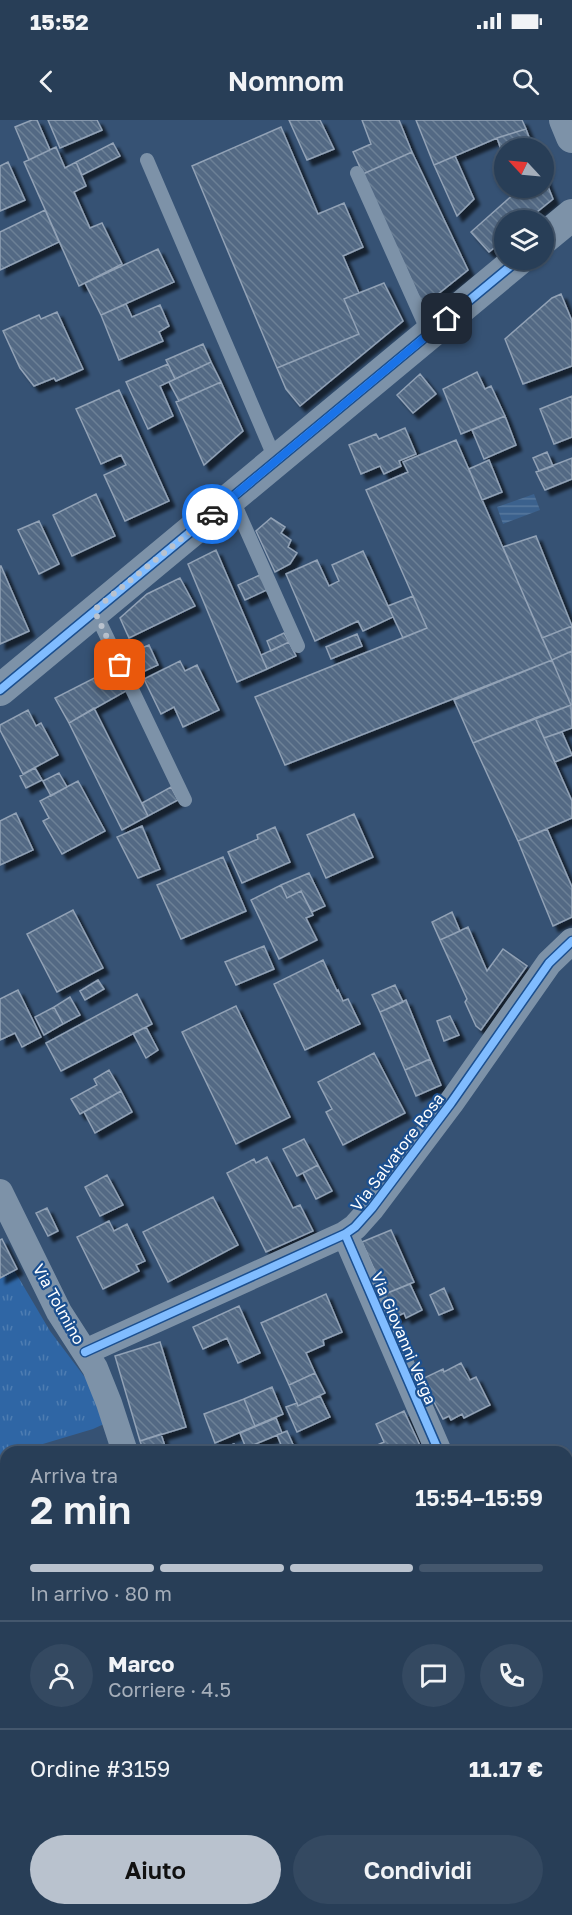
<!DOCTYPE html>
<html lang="it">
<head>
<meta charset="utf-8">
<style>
  body { margin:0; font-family:"Golos Text",sans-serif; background:#344961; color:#f1f3f6; height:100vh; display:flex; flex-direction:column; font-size:22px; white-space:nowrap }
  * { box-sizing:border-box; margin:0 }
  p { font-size:20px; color:#a5aeba }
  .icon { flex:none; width:33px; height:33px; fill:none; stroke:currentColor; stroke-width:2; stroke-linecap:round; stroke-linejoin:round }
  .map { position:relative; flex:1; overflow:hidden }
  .details { position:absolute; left:0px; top:1326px; width:573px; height:470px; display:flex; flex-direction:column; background:#283e57; border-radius:18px 18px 0 0; box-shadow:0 2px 4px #0004,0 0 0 2px #44576d }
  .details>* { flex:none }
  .needle { width:39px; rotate:296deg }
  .fabs { position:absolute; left:494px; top:18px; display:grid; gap:12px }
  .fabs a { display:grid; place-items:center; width:60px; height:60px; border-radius:50%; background:#283e57; box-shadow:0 2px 4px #0004,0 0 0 2px #44576d; font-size:30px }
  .pin { position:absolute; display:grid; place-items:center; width:51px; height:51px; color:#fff; margin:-26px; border-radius:12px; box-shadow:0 3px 9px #0006 }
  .courier { position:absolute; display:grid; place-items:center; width:60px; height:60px; margin:-30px; border:4px solid #1a73e8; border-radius:50%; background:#fff; color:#222; box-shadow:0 2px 8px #0007 }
  .headline em { font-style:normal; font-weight:600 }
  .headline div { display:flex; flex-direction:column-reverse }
  .headline { display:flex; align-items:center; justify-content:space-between; height:102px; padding:0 30px }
  h1 { font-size:39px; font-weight:600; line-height:45px }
  .bar { display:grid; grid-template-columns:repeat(4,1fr); gap:9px 6px; align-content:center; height:72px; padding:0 30px }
  .bar i { height:8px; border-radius:4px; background:#44576d }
  .bar .selected { background:#b9c2ce }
  .bar p { grid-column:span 4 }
  .line { display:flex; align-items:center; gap:15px; padding:0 30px; border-top:2px solid #44576d }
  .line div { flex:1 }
  .round { display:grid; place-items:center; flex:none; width:63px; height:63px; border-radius:32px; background:#344961 }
  .cta { display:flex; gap:12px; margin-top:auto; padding:12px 30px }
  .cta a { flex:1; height:69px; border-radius:36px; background:#b9c2ce; color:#111; font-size:24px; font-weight:600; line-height:69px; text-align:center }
  .cta a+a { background:#344961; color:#f1f3f6 }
  .status { display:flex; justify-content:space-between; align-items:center; height:42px; padding:0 30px; background:#283e57; direction:ltr }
  .status svg { height:16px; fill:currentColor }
  header { display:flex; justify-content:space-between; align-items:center; height:78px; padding:0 30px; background:#283e57; font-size:27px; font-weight:600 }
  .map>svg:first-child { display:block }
  .grass { fill:url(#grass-tufts) }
  .water { fill:url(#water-rules) }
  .building { fill:url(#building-back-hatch); stroke:#92a2b6; stroke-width:1.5; filter:url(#shadow) }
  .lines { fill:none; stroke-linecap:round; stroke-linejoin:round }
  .service { stroke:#7d92a8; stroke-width:14 }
  .minor { stroke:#7d92a8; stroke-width:26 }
  .tertiary { stroke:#7d92a8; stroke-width:32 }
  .cycleway-casing { stroke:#1b4f8f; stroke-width:11 }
  .cycleway { stroke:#80bcff; stroke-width:8 }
  .done { stroke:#b9c2ce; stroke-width:6; stroke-dasharray:0 10.8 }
  .route { stroke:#1a73e8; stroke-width:8 }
  .labels { text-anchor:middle; stroke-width:4.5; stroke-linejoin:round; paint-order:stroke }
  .street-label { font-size:16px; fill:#fff; stroke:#1b4f8f }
</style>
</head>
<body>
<div class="status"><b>15:52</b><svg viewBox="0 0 49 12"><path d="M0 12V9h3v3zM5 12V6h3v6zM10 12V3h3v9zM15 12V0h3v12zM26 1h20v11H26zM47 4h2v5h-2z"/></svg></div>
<header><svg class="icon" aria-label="back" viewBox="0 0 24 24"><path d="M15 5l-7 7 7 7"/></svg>Nomnom<svg class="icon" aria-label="search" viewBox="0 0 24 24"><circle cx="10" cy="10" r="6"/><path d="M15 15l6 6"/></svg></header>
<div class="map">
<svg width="572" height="1795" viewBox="0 0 572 1795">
  <defs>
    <pattern id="grass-tufts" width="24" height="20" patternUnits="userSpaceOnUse" patternTransform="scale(1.5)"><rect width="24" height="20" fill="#2f66a5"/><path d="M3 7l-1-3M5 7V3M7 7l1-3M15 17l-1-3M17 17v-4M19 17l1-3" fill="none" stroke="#4e7db2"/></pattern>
    <pattern id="water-rules" width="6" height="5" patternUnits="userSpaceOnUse" patternTransform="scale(1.5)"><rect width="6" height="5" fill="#3b618d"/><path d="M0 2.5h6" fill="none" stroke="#58799e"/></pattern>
    <pattern id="building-back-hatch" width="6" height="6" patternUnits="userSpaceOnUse" patternTransform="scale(1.5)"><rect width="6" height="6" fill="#526984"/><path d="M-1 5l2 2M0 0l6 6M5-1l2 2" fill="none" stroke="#6c8096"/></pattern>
    <filter id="shadow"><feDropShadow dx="5.5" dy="5.5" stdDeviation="1.5" flood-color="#0009"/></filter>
  </defs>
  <rect width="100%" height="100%" fill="#365274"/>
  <path class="grass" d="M14,1150L50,1211L90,1264L104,1304L93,1309L16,1332H6V1335L0,1337V1158Z"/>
  <path class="water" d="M534,374L540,390L503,404L497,387Z"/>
  <path class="building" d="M32,0H37L50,30L29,40L15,7Z
    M48,0H97L102,10L60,28Z
    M289,0H320L334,29L307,40Z
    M362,0H399L412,32L363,54L353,32L371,24Z
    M416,0H522L526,9L497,18L434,45Z
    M281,7L318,94L344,83L363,127L343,136L359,173L344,179L359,214L277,248L192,46Z
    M526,9L533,28H504V38L497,18Z
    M113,23L120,36L82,55L76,42Z
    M56,27L65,48L76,42L86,66L74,72L90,108L102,103L122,144L79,166L24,42Z
    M412,32L468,150L423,186L363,54Z
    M455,36L474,79L457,96L434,45Z
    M8,42L25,80L0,91V46Z
    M543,54L553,79L527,100H504V120L489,132L471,112L516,72L514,68H543Z
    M45,90L59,122L0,150V112Z
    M158,129L174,162L101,195L85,163Z
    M384,163L403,201L300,286L286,269L277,248L359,214L344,179Z
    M561,174L572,201V246L523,264L505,219L552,178Z
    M126,184L132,197L160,185L169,206L159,212L163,221L119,240L101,195Z
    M57,192L83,249L56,261L54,258L34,266L20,248L3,211L39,195L41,199Z
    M203,224L211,242L175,259L166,240Z
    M211,242L221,262L179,281L169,262Z
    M168,244L175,259L160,266L173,296L148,309L126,262Z
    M477,252L485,269L491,266L505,296L461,314L443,269Z
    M420,254L436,274L413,293L397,275Z
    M221,262L243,311L204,345L176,282Z
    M119,270L169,381L125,401L104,355L126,345L121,335L101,344L76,289Z
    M572,276V317L554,324L540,289Z
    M505,296L516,325L484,339L472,310Z
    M405,308L416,334L399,341L401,346L384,354L380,346L361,354L349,325L376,314L379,319Z
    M456,320L552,540L285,645L255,577L427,508L366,370L408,352L403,342Z
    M547,332L553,346L539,351L533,338Z
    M572,338V359L545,370L536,352Z
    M489,340L502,372L482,380L469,349Z
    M96,374L115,416L72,436L53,395Z
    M271,398L285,407L281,413L291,420L288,427L297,433L290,444L275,452L256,411Z
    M39,401L59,444L39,454L18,410Z
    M536,416L572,506L542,518L503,427Z
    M216,430L267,549L237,562L188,444Z
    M363,431L393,497L363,511L358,501L315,521L286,454L317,440L329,466L339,461L332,445Z
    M1,446L29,511L0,524V446Z
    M262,454L269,469L245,480L238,465Z
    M180,458L195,486L129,518L120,498L147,474Z
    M413,476L427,508L403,518L388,486Z
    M572,506V531L552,540L542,518Z
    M284,513L289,522L271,531L267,521Z
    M357,514L362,526L331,539L326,527Z
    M289,522L296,536L267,549L261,535Z
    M149,525L158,545L136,555L127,534Z
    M572,531V584L571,585L552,540Z
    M552,540L571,585L473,623L454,580Z
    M180,541L185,551L197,545L219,590L183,607L174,587L161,594L144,559Z
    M114,548L126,571L69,603L55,578Z
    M571,585L572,608L544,618L535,598Z
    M94,588L148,696L122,710L69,603Z
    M28,590L36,606L41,603L58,635L23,654L0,610V605Z
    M535,598L572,681V698L518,721L473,623Z
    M562,612L572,635L555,642L544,618Z
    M35,648L42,660L26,668L20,656Z
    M59,653L67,667L51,676L43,661Z
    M78,661L105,711L62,734L43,701L49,698L40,681Z
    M171,667L178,680L148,696L142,683Z
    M16,693L33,730L0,745V701Z
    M354,694L373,737L326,758L307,715Z
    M142,706L160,749L138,758L117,717Z
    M275,707L290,742L242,763L228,732L258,719L257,715Z
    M547,709L572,767V797L553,806L518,721Z
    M223,737L246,791L181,819L157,765Z
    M309,753L325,786L312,792L301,771L287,778L281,765Z
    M281,765L287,778L301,771L313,795L306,798L317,820L279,839L251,780Z
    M73,790L103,848L57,872L27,814Z
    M452,792L460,811L440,820L432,802Z
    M468,807L487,851L503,829L527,846L481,910L476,906L465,882L467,879L440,820Z
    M264,826L274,849L236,865L225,842Z
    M323,840L337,871L338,870L343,881L348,879L360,904L305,930L274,864Z
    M98,860L104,869L85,880L80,871Z
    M395,865L403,882L380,892L372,875Z
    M18,870L41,917L22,927L15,913L0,920V879Z
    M137,874L152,904L61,951L46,923Z
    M70,877L80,895L63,904L54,887Z
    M406,880L430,939L405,950L380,892Z
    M236,886L290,997L236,1024L182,912Z
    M54,887L63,904L44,915L35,897Z
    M450,896L459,915L444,921L437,901Z
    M146,907L158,930L146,938L133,913Z
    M374,933L405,993L343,1025L326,992L332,989L318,962Z
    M430,939L441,965L416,976L405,950Z
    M109,950L121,971L80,994L71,979L97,965L94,959Z
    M121,971L132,992L95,1013L84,992Z
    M304,1019L318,1045L297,1056L283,1029Z
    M267,1037L293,1088L300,1085L313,1111L266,1132L227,1053L254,1039L256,1043Z
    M318,1045L332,1071L316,1079L303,1053Z
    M107,1055L123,1085L100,1096L85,1067Z
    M213,1077L238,1125L168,1162L143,1112Z
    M47,1088L58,1111L48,1116L36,1093Z
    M109,1101L114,1111L127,1104L145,1141L136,1145L139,1151L103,1169L77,1117Z
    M391,1110L414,1162L385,1174L362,1122Z
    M2,1119L17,1149L0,1158V1120Z
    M410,1164L422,1190L406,1198L404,1193L394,1198L385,1174Z
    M444,1168L453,1189L439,1195L430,1175Z
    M326,1174L342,1212L323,1220L324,1225L306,1233L315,1253L289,1265L261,1203Z
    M239,1186L260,1233L238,1243L227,1218L203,1229L193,1207Z
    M160,1222L186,1307L140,1321L115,1236Z
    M461,1243L470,1260L476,1257L490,1285L464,1298L462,1294L451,1300L449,1296L443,1299L422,1259L443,1249L444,1252Z
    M315,1253L325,1273L298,1286L289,1265Z
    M272,1267L283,1294L255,1306L244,1279Z
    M320,1276L330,1297L297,1312L286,1287L297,1283L298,1286Z
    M244,1279L255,1306L215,1323L204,1294Z
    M404,1291L423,1332H378L375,1326L384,1322L376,1304Z
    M276,1298L282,1313L246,1328L240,1313Z
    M287,1311L295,1329L289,1332H284L277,1315Z
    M161,1314L167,1332H144L140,1321Z
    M234,1324L237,1332H212Z
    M6,1419V1434L1,1422Z
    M6,1682V1716L0,1718V1685Z
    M6,1716V1768H5L0,1757V1718Z
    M97,1790H145L148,1795H100Z
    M195,1790H263L265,1795H197Z"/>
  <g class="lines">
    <path class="service" d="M147,40L276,341
      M357,53L429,214
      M232,378L298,526
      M94,490L185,680"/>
    <path class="minor" d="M0,1072L59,1192L95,1248L109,1283L125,1332
      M345,1114L439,1332
      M85,1232L345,1114L355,1107L372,1088L451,983L549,843L572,821
      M0,1589L6,1586
      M287,1790L289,1795
      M9,1795L21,1790"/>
    <path class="tertiary" d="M565,0L572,17
      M543,119L572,95
      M0,570L518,140"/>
    <g class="cycleway-casing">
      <path id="cycleway" d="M0,570L518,140
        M345,1114L439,1332
        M85,1232L345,1114L355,1107L372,1088L451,983L549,843L572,821"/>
    </g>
    <use href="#cycleway" class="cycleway"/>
  </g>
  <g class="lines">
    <path class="done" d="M120,545L94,490L212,394"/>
    <path class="route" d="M212,394L447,199"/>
  </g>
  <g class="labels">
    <g class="street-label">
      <text transform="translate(397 1032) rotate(-53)" y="6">Via Salvatore Rosa</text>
      <text transform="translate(59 1184) rotate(61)" y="6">Via Tolmino</text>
      <text transform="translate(404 1218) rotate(67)" y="6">Via Giovanni Verga</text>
    </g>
  </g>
</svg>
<div class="fabs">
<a><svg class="needle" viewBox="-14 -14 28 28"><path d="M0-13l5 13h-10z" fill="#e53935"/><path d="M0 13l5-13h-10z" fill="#a5aeba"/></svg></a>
<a><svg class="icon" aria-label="layers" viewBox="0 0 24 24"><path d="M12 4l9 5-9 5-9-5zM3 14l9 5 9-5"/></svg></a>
</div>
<div class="pin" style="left:120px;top:545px;background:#ea580c"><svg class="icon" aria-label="bag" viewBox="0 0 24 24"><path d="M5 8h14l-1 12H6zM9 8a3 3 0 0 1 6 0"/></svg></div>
<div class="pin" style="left:447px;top:199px;background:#1f2937"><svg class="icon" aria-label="home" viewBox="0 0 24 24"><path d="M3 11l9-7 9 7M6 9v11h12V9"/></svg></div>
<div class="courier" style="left:212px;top:394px"><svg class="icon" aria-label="car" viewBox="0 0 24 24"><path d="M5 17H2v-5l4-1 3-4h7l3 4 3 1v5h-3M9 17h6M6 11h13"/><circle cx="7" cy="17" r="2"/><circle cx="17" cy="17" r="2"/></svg></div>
<section class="details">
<div class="headline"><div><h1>2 min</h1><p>Arriva tra</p></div><em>15:54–15:59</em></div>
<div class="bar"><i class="selected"></i><i class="selected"></i><i class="selected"></i><i></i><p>In arrivo · 80 m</p></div>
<div class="line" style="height:108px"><a class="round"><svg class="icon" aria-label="person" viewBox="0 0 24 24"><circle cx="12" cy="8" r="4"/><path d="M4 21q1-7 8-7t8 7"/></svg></a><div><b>Marco</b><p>Corriere · 4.5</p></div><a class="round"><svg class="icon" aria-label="chat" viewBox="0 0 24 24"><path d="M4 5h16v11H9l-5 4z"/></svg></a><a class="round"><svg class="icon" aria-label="phone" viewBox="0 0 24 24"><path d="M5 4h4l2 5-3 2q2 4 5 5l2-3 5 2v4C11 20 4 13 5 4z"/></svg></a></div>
<div class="line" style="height:78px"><div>Ordine #3159</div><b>11.17 €</b></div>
<div class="cta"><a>Aiuto</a><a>Condividi</a></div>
</section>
</div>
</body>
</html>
